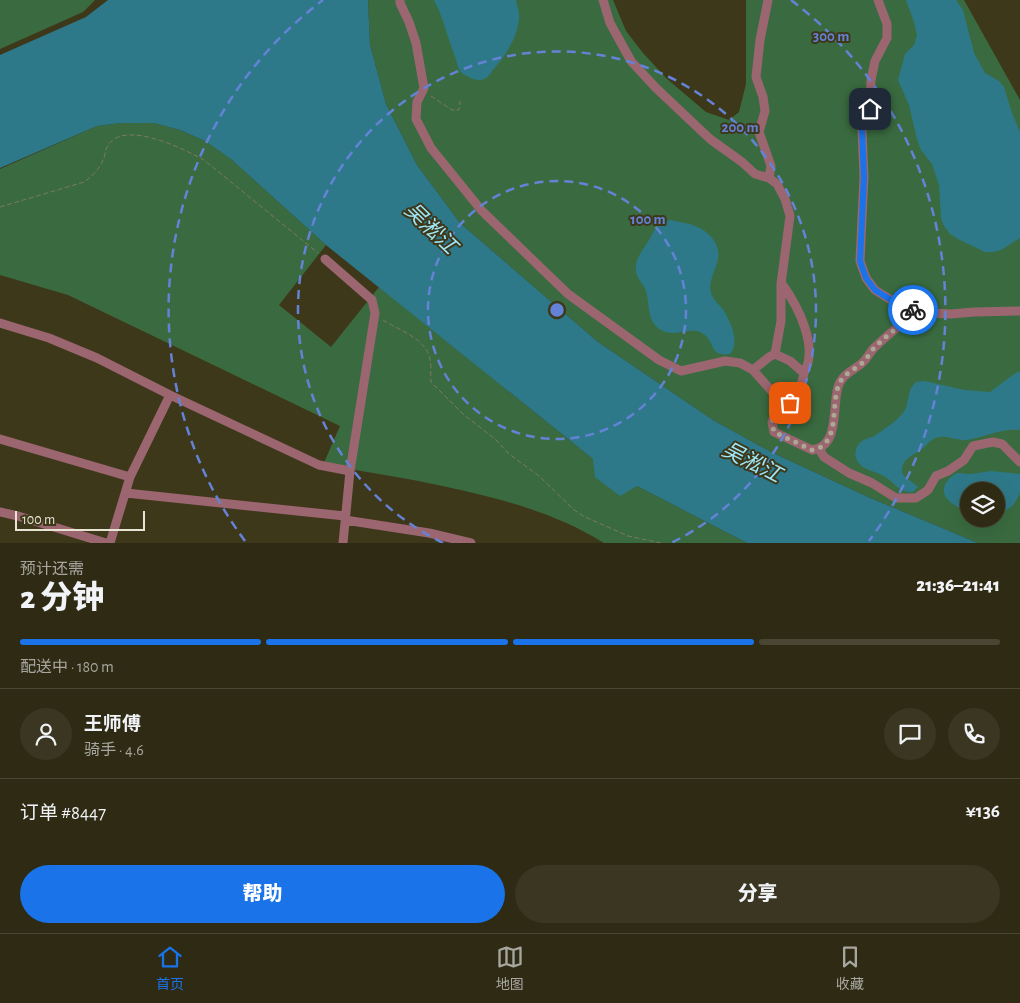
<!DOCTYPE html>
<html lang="zh">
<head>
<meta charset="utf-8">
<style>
  body { margin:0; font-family:"Alegreya Sans","Noto Sans SC",sans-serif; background:#3a3622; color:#f1f3f6; height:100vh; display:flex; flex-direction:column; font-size:19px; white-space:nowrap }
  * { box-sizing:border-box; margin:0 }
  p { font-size:16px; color:#a7a7a0 }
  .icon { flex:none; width:28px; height:28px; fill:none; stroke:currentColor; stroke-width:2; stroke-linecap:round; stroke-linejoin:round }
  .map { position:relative; height:543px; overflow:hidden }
  .side { display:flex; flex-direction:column; background:#2e2a14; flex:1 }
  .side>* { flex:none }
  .tools { position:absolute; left:960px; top:482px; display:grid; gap:10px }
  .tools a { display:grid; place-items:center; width:45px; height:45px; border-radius:50%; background:#2e2a14; box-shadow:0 5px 20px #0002,0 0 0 1px #494634; font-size:25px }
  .scale { position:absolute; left:15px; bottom:12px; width:130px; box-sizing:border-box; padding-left:5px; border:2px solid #e7e4d3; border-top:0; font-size:14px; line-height:18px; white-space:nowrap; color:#e7e4d3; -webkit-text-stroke:4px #3e381b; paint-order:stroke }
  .pin { position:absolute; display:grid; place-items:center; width:42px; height:42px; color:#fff; margin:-21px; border-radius:10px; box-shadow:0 2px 8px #0006 }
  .courier { position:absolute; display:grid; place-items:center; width:50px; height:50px; margin:-25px; border:4px solid #1a73e8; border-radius:50%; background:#fff; color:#222; box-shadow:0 1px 6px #0007 }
  .summary em { font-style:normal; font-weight:800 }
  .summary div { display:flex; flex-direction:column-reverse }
  .summary { display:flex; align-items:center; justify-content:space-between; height:85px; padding:0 20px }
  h1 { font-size:32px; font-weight:800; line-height:38px }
  .bar { display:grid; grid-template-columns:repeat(4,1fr); gap:8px 5px; align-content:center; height:60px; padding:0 20px }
  .bar i { height:6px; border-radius:4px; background:#494634 }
  .bar .selected { background:#1a73e8 }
  .bar p { grid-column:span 4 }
  .line { display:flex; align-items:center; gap:12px; padding:0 20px; border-top:1px solid #494634 }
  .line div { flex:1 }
  .round { display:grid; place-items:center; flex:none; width:52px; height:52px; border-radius:26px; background:#3a3622 }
  .action { display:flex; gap:10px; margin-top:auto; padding:10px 20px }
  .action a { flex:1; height:58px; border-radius:30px; background:#1a73e8; color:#fff; font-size:20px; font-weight:800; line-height:58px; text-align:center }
  .action a+a { background:#3a3622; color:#f1f3f6 }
  .tabs { display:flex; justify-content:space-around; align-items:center; height:70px; border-top:1px solid #494634; background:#2e2a14; font-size:14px; color:#a7a7a0 }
  .tabs a { display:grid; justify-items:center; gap:2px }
  .tabs .selected { color:#1a73e8 }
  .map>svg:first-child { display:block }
  .green { fill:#3a6b40; fill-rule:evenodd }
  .water { fill:#2e7989 }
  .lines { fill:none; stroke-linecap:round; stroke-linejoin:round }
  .path { stroke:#7d7860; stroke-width:1; stroke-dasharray:5 2.5; stroke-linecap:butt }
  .minor { stroke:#9b6670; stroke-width:9 }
  .done { stroke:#aca893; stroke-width:5; stroke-dasharray:0 9 }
  .route { stroke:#1a73e8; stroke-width:6 }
  .ring { fill:none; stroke:#6482d6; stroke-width:2.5; stroke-dasharray:9 6 }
  .labels { text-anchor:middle; stroke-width:4; stroke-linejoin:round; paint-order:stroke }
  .water-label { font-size:21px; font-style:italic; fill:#9fe8f9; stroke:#3e381b }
  .centre { fill:#6482d6; stroke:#3e381b; stroke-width:2.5 }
  .ring-label { font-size:15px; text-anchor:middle; font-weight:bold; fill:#6482d6; stroke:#3e381b; stroke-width:4; stroke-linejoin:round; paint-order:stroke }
</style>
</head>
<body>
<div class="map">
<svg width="1020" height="543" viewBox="0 0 1020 543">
  <rect width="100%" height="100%" fill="#3e381b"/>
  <path class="green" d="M0,0H95L83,12L0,49Z
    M368,0H613L626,31L643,53L667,79L706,112L729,120L739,112L746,84V0H964L1020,100V543H978L868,497L771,452L713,420L598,342L460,223L417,165L386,104L370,45ZM969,491H996V519H969Z
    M121,123H154L180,130L205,141L232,160L326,245L279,305L331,347L379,287L593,459L637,486L747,543H604C556,513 502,499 447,487C406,478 364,471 323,465L340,426L68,295L0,275V169L97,126Z"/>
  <path class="water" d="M108,0H368L370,45L386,104L417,165L460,223L598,342L713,420L771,452L868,497L978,543H747L637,486L620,496L595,477L593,459L326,245L232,160L205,141L180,130L154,123H121L97,126L0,168V55L86,17Z
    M434,0H516C517,6 520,12 519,19C517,38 506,55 493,70C491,72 489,77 486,78C479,83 466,77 461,72C457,67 457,60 454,54C447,36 443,17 434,0Z
    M906,0H956L963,10L974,53L985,73L999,81L1004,87L1012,113L1020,132V238L1001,250L993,252H985L958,239L950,234L944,226L941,218L939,185L932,164L921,150L917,139L909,105L898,80L905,54L914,45L917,35L914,22Z
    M670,220C685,223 702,225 712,238C729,259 706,274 711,293C713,300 720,305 724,311C731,323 740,343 730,354C708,357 716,341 702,333C689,325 670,342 655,325C648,317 649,304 647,295C646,285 637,280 636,271C634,259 644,249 649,240C652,236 653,230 657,227C661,223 665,221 670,220Z
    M1017,372H1020V430C1001,428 985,437 967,440C958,441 949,436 940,437C931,438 928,444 922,449C914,455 902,458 902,471C902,478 914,482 918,487L913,492C899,493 895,483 884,476C877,472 869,471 863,467C853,460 853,448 862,441C866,438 872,438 876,435C884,429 897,421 903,413C911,403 905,392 916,382L925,381L964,390L990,392Z
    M991,471L1020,474C1020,479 1020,487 1020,492C1017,502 1009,514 996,510V491H969V508C962,509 958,508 953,504C938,494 943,481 957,473L971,474Z"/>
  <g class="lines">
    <path class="path" d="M431,96L452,110H459L460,101
      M0,207L84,182C93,176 100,168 104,158C105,155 105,151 107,147C122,118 184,149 204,160L318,253
      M383,320C398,330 426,338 430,359C432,366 430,375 431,382L463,414L495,439L509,454L539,476L573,509L583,516L628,536L661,543"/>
    <path class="minor" d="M400,0V3L409,22L416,43L424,88L417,102L416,119L431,148L482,211L568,294L659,360L681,371L725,361L740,363L753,370L776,396L778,407L772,422L774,432L812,450C840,447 832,407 838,387C842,374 853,371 862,363C867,359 870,352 874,348C887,335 902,324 915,312
      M603,0L610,23L631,61L655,87L710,139L742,162L755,174L769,178L777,184L785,199L790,216L781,284V321L775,354
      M768,0L760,40L756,77L763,97L765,111L759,132L771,166L769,178
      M878,0L887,24V38L875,61L871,80L870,109L862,129L864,177L860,261L866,278L875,290L896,303L915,312L951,314L974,312L1020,311
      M325,259L372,300L375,313L350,471
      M782,284C798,306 819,347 804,373
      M0,323L49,338L97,358L170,395L319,465L350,471L343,543
      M753,370L769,357L775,354L790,361L804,373C799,395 800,399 778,407
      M0,439L130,477
      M819,449L824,457L849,473L872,483L896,498H916L928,490L936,476L948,471L964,460L973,446L993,442L1002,444L1020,462
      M126,493L345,516
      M0,512L18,516L106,543
      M345,520L429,533L471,543
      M110,543L130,477L170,395"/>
  </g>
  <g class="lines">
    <path class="done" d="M790,403L778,407L772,422L774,432L812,450C840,446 831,407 838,387C842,374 853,371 862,363C867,359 870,352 874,348C887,335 902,324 916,312L913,310"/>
    <path class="route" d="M870,109L862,129L864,177L860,261L866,278L875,290L896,303L913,310"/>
  </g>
  <g class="ring">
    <circle cx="557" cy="310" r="129"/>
    <path d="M443 543A259 259 0 1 1 671 543"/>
    <path d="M245 541A388 388 0 0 1 323 0M791 0A388 388 0 0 1 869 541"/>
  </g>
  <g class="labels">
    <g class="water-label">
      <text transform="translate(431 228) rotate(44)" y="7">吴淞江</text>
      <text transform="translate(752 462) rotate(27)" y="7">吴淞江</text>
    </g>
  </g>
  <circle cx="557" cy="310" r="8" class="centre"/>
  <g class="ring-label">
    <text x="831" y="41">300 m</text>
    <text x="740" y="132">200 m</text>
    <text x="648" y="224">100 m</text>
  </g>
</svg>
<div class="tools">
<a><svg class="icon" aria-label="layers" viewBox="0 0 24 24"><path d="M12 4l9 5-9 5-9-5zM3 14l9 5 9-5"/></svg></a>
</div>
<div class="scale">100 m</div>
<div class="pin" style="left:790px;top:403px;background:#ea580c"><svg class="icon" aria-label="bag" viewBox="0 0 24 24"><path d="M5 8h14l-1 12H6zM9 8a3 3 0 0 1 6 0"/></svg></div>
<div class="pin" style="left:870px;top:109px;background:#1f2937"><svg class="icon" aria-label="home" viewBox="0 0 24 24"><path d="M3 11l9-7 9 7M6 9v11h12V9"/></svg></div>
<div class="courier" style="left:913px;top:310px"><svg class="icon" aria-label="bike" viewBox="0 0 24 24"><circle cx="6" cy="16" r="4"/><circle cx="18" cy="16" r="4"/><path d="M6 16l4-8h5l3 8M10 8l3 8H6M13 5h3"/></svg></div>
</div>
<section class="side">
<div class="summary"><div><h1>2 分钟</h1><p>预计还需</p></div><em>21:36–21:41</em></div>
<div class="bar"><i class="selected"></i><i class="selected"></i><i class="selected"></i><i></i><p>配送中 · 180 m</p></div>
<div class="line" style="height:90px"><a class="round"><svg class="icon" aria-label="person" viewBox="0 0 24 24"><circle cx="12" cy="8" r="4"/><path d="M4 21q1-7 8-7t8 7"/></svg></a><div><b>王师傅</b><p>骑手 · 4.6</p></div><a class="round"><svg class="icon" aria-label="chat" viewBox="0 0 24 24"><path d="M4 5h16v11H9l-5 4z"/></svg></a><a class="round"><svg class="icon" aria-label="phone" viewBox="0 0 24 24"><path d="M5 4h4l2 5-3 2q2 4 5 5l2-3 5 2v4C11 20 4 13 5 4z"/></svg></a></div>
<div class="line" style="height:65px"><div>订单 #8447</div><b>¥136</b></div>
<div class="action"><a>帮助</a><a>分享</a></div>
</section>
<nav class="tabs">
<a class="selected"><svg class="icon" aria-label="home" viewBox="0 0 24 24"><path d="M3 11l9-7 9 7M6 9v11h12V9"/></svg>首页</a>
<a><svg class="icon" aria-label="map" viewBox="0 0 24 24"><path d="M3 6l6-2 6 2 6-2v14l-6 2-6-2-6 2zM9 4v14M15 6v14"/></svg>地图</a>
<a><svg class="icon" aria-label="saved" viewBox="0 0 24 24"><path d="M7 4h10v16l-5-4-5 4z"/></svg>收藏</a>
</nav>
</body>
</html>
